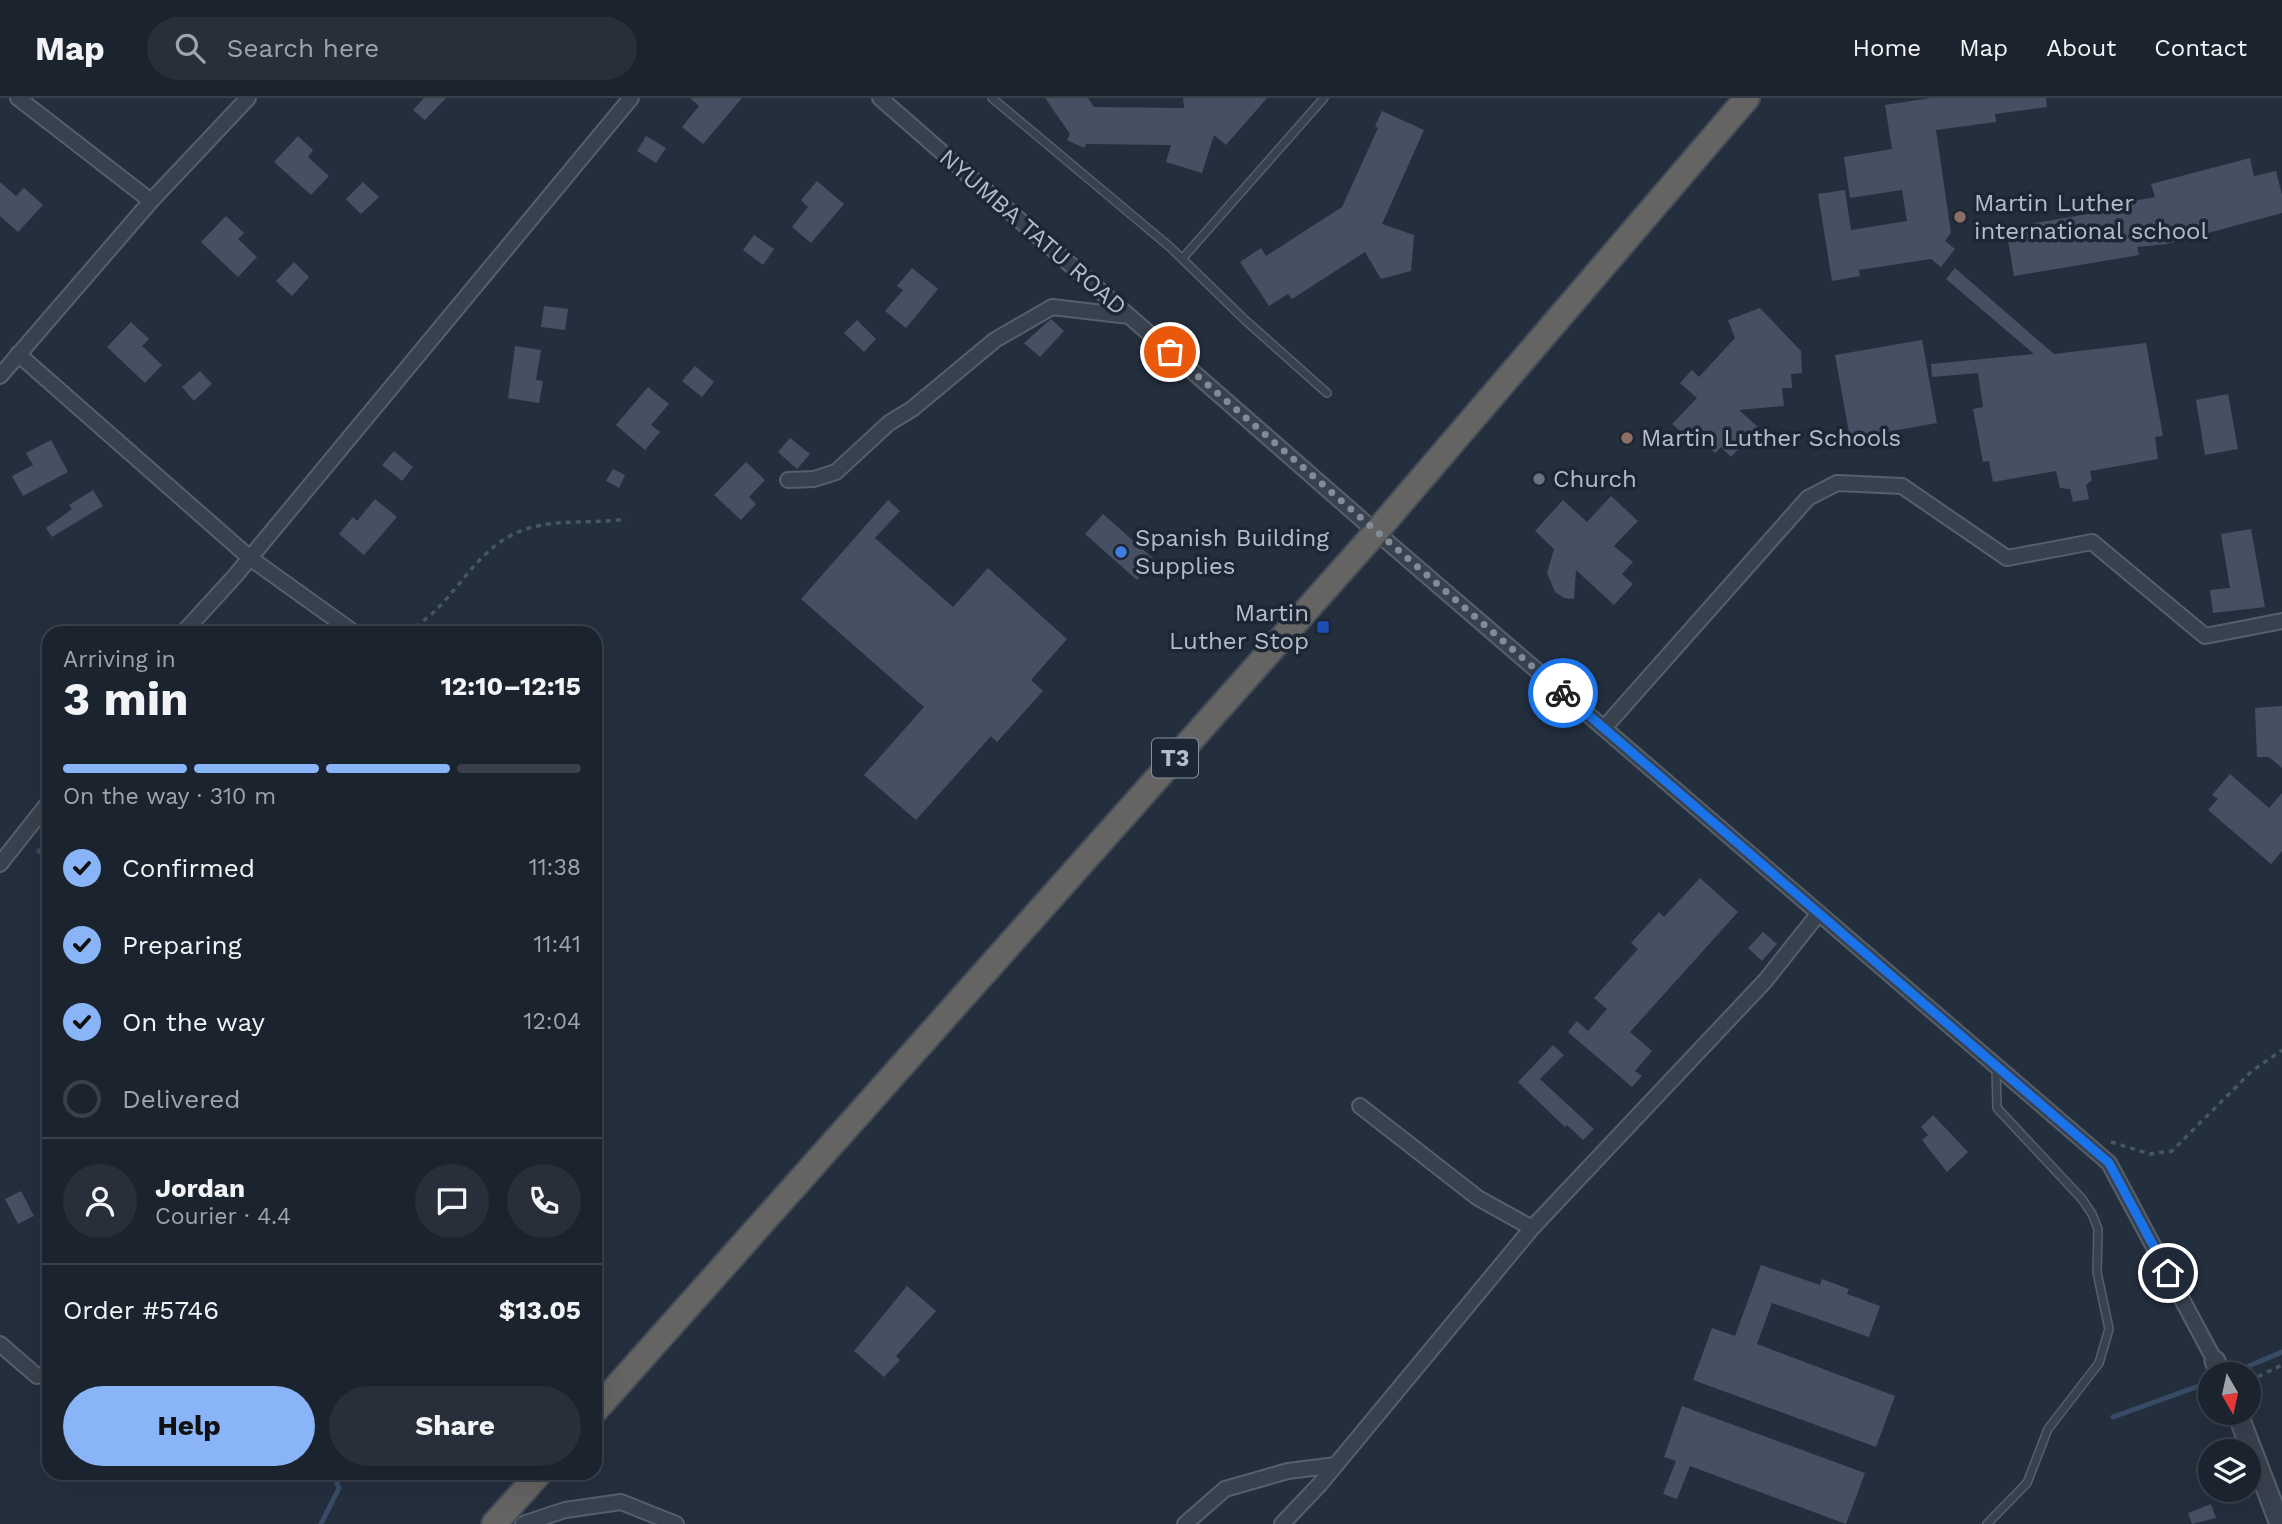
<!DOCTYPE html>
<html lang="en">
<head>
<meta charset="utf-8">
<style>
  body { margin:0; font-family:"Work Sans",sans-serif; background:#282f3a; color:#f1f3f6; height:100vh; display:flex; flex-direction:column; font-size:26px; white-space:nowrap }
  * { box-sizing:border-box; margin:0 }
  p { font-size:23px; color:#a0a4aa }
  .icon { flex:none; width:38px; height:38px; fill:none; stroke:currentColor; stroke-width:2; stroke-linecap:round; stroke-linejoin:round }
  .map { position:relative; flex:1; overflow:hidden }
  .side { position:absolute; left:42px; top:528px; width:560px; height:854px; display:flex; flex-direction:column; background:#1b232e; border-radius:21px; box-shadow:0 7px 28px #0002,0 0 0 2px #39404a }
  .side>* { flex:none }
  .needle { width:46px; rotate:171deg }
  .buttons { position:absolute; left:2198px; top:1264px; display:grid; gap:14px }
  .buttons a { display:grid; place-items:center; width:63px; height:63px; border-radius:50%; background:#1b232e; box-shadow:0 7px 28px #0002,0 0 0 2px #39404a; font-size:35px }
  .pin { position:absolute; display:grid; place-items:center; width:60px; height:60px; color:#fff; margin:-30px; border:4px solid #fff; border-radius:50%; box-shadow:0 2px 7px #0007 }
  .courier { position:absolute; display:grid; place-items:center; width:70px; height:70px; margin:-35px; border:5px solid #1a73e8; border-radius:50%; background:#fff; color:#222; box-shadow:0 2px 9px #0007 }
  .headline em { font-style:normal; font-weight:700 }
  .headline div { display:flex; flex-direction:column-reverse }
  .headline { display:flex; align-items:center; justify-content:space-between; height:119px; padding:0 21px }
  h1 { font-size:46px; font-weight:700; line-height:52px }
  .bar { display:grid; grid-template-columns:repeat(4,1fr); gap:10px 7px; align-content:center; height:84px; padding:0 21px }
  .bar i { height:9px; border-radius:5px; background:#39404a }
  .bar .current { background:#8ab4f8 }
  .bar p { grid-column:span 4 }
  .line { display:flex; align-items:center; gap:18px; padding:0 21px; border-top:2px solid #39404a }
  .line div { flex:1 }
  .round { display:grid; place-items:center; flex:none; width:74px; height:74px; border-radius:37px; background:#282f3a }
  ol { padding:0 21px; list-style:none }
  li { display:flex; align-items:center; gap:21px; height:77px }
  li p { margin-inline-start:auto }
  li .icon { padding:7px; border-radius:50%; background:#8ab4f8; color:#111; stroke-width:4 }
  li:last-child { color:#a0a4aa }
  li i { width:38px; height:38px; border:4px solid #39404a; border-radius:50% }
  .button { display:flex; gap:14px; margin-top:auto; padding:14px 21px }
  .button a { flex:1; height:80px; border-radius:42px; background:#8ab4f8; color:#111; font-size:28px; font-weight:700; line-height:80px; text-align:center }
  .button a+a { background:#282f3a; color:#f1f3f6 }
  header { display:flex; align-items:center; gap:42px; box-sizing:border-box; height:98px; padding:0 35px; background:#1b232e; border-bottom:2px solid #39404a }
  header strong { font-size:33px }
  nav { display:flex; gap:38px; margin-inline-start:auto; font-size:24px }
  .search { width:490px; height:63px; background:#282f3a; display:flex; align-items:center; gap:18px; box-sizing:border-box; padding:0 24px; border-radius:38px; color:#a0a4aa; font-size:26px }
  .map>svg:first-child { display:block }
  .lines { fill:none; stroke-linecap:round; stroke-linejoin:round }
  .stream { stroke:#394c67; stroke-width:5 }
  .building { fill:#455162 }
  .service-casing { stroke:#565f6c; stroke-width:10 }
  .minor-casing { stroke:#565f6c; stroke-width:18 }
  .tertiary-casing { stroke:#565f6c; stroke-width:23 }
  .trunk-casing { stroke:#434c59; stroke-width:28 }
  .path { stroke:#44595c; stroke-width:3.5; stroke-dasharray:5 5; stroke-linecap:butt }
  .service { stroke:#38414e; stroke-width:7 }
  .minor { stroke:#38414e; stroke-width:14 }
  .tertiary { stroke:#38414e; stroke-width:19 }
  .trunk { stroke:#656462; stroke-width:24 }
  .done { stroke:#828b98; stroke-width:7; stroke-dasharray:0 12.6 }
  .route { stroke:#1a73e8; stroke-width:9 }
  .education-dot { fill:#8d6e63; stroke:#1d2633; stroke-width:2.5 }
  .worship-dot { fill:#6b7280; stroke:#1d2633; stroke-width:2.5 }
  .shop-dot { fill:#3f7fe0; stroke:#1d2633; stroke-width:2.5 }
  .transit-dot { fill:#1a4fb4; stroke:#1d2633; stroke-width:2.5 }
  .labels { text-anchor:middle; stroke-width:7; stroke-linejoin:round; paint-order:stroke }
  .shield { fill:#1d2633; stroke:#878f9c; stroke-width:2 }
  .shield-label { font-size:23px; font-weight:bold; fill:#b4bcc9 }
  .poi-label { font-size:24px; fill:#b4bcc9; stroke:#1d2633; text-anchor:start }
  .street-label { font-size:24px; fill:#b4bcc9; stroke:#1d2633 }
</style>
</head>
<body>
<header>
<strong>Map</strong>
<div class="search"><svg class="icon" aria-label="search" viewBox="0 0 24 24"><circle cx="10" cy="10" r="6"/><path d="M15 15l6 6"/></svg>Search here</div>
<nav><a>Home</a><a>Map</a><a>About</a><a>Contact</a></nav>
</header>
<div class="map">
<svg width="2282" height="1426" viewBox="0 0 2282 1426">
  <rect width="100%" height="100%" fill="#242f3e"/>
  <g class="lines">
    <path class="stream" d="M39,753L49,759
      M2230,1276L2282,1254
      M2113,1319L2210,1284
      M321,1426L339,1390L333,1376"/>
  </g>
  <path class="building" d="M424,0H446L425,22L413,12Z
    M690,0H742L703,46L682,29L699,8Z
    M1045,0H1088L1094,9L1184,10L1183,0H1267L1226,47L1214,37L1202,75L1166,64L1171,47L1086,46L1084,50L1067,42L1070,36Z
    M1931,0H2046L2047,9L1995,16L1996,24L1936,32L1951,135L1945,143L1955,151L1941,169L1931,161L1859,172L1860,178L1832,183L1818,96L1845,92L1851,132L1907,123L1902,92L1850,100L1844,59L1892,51L1885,7Z
    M1382,13L1424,32L1382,126L1414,137L1411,173L1381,181L1365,154L1292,201L1288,196L1269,208L1240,164L1261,150L1266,158L1342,109L1378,30L1375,28Z
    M298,38L313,52L308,59L329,78L311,97L274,64Z
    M646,38L666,50L656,65L637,53Z
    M2250,60L2254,78L2276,73L2282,97V115L2167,146L2137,149L2139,157L2014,178L2006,130L2130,109L2129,104L2155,99L2151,86Z
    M817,83L844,106L811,145L792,129L808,109L801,102Z
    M0,84L16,98L24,90L43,107L18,134L0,118Z
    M363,84L379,99L361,116L346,101Z
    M226,118L244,135L238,141L257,159L238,179L201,144Z
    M754,137L774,151L763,167L743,152Z
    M294,164L309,179L292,198L276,183Z
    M912,170L938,191L906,230L885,213L903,192L897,188Z
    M1955,170L2054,256L2146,245L2163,338L2155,339L2158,361L2090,373L2092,382L2086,387L2089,401L2073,404L2070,391L2060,390L2056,373L1993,384L1989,363L1983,364L1973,311L1983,309L1978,275L1932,279L1931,266L2034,256L1946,181Z
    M544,208L568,211L565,232L541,229Z
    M1760,210L1801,253L1802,275L1791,276L1792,290H1782L1784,308L1739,312L1759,330L1731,359L1721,349L1715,355L1701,341L1696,347L1672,326L1697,300L1680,285L1692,272L1699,279L1735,240L1728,222Z
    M1051,221L1064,233L1040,259L1024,245Z
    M857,222L876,241L864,254L844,235Z
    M131,224L149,241L142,248L162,267L145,285L107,249Z
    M1922,242L1937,325L1881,335L1883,345L1861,349L1859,339L1850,340L1835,257Z
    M515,248L541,252L536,282L543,283L539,305L508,300Z
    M695,268L714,284L702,299L682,283Z
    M200,273L212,286L194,303L182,289Z
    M648,289L669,306L651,327L660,334L645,352L616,327Z
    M2228,296L2238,351L2205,357L2196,302Z
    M790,340L810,356L797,371L778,354Z
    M51,342L68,374L23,398L12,378L33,367L26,355Z
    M394,353L413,369L402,383L382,367Z
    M746,364L765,382L749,399L756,406L741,422L714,397Z
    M613,371L625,377L619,390L606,383Z
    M93,392L103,408L52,439L46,430L72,411L69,407Z
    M1611,398L1638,423L1614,448L1633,464L1622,476L1633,486L1614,507L1576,472L1574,501L1564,500L1555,494L1547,475L1554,451L1535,433L1563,402L1587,424Z
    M375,401L397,419L364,457L339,436L353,419L357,423Z
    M888,402L900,413L875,440L953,509L988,470L1067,541L1031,582L1043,593L997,644L991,638L916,722L864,677L924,609L801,501Z
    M1103,416L1155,462L1137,482L1085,436Z
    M2251,431L2265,509L2213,515L2210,492L2230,490L2221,436Z
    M2282,608V670L2269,659H2257L2255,610Z
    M2230,676L2269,710L2282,695V753L2271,766L2208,712L2218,701L2212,697Z
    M1700,780L1738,814L1630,934L1652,953L1635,973L1642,978L1632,989L1568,934L1577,923L1588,933L1607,911L1594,900L1638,851L1631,845L1659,814L1664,819Z
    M1763,834L1777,846L1762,863L1748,850Z
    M1553,947L1564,957L1540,981L1594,1031L1583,1042L1567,1027L1565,1029L1518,984Z
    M1933,1017L1968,1054L1947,1074L1922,1042L1928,1037L1921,1029Z
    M21,1093L34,1118L18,1126L5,1101Z
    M1761,1167L1820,1187L1822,1181L1849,1191L1847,1196L1880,1208L1869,1239L1772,1205L1757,1246L1895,1298L1876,1349L1693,1282L1712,1230L1735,1238Z
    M907,1188L936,1213L896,1258L900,1262L884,1279L854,1253Z
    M1682,1308L1865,1375L1846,1426L1690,1368L1677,1401L1663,1396L1676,1363L1664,1359Z
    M2211,1406L2216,1420L2192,1426L2188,1415Z"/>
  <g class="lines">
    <g class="service-casing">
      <path id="service" d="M992,0L1170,149L1245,222L1327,295
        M1182,161L1324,0
        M1987,1426L2027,1385L2048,1331L2099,1265L2109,1231L2097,1174L2098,1131L2092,1116L2082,1101L1997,1010L1996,969"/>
    </g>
    <g class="minor-casing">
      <path id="minor" d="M18,0L151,103
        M880,0L1376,434L2109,1065L2215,1263
        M18,256L250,460L356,536
        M0,278L151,103L248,0
        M788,382L814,381L836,374L889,325L912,311L995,242L1052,209L1129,218
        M182,536L235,478L631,0
        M1604,630L1808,400L1837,385L1902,388L2007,460L2092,444L2205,538L2282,523
        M0,766L49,704
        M1360,1008L1478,1100L1532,1130
        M0,1246L37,1278
        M523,1426L565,1412L621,1404L676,1426
        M1185,1426L1225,1391L1288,1373L1336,1367
        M1282,1426L1320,1386L1532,1130L1765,883L1819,815"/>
    </g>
    <g class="tertiary-casing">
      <path id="tertiary" d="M2215,1263L2220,1276
        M2237,1314L2280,1426"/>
    </g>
    <g class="trunk-casing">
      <path id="trunk" d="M595,1313L1376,434L1747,0
        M494,1426L539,1376"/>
    </g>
    <path class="path" d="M408,536C416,528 425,522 433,515C465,484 483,444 529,430C561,421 594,426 626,421
      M2111,1044L2150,1056L2172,1053L2252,973L2282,952
      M2249,1283L2282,1267"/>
    <use href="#service" class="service"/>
    <use href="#minor" class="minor"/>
    <use href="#tertiary" class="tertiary"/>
    <use href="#trunk" class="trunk"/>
  </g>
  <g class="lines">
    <path class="done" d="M1170,254L1563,595"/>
    <path class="route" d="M1563,595L2109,1065L2168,1175"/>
  </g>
  <g class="education-dot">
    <circle cx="1960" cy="119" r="7"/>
    <circle cx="1627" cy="340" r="7"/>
  </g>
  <circle class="worship-dot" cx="1539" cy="381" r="7"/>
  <circle class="shop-dot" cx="1121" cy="454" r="7"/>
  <rect class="transit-dot" x="1316" y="522" width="14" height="14" rx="3.5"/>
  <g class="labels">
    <rect class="shield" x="1152" y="640.5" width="46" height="39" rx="5"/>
    <g class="shield-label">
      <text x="1175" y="668">T3</text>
    </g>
    <g class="poi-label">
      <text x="1974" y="113">Martin Luther<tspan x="1974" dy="28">international school</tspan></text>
      <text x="1641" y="348">Martin Luther Schools</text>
      <text x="1553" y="389">Church</text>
      <text x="1135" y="448">Spanish Building<tspan x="1135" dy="28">Supplies</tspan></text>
      <text x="1309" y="523" text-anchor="end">Martin<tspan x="1309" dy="28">Luther Stop</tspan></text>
    </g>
    <g class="street-label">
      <text transform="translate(1033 134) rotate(41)" y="8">NYUMBA TATU ROAD</text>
    </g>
  </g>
</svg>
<div class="buttons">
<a><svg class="needle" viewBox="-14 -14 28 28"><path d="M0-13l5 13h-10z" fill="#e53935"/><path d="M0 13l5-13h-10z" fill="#a0a4aa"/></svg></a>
<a><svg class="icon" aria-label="layers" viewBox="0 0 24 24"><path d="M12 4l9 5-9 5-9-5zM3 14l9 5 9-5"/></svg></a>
</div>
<div class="pin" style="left:1170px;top:254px;background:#ea580c"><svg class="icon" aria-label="bag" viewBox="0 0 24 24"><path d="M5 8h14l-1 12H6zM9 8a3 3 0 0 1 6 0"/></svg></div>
<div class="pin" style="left:2168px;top:1175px;background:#1f2937"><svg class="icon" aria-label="home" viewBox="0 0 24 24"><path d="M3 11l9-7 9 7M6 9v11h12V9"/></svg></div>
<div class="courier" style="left:1563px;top:595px"><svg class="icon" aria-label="bike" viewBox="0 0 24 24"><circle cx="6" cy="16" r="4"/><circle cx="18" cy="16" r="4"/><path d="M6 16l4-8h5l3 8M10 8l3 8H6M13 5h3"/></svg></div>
<section class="side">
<div class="headline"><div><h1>3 min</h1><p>Arriving in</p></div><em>12:10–12:15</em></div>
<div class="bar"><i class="current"></i><i class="current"></i><i class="current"></i><i></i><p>On the way · 310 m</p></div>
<ol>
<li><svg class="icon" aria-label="check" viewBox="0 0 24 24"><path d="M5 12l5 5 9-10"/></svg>Confirmed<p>11:38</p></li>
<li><svg class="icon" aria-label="check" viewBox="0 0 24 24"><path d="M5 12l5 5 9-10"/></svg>Preparing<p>11:41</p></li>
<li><svg class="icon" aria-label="check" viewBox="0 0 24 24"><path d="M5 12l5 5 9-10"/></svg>On the way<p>12:04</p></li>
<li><i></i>Delivered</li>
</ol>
<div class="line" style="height:126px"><a class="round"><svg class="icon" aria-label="person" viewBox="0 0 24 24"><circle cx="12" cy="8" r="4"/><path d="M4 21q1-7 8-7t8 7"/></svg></a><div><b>Jordan</b><p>Courier · 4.4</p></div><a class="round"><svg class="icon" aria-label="chat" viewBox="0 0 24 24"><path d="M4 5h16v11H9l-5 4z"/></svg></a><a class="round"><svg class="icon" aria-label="phone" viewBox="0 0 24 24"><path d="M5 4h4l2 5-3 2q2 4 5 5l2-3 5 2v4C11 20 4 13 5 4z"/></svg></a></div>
<div class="line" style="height:91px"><div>Order #5746</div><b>$13.05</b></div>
<div class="button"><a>Help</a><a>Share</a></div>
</section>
</div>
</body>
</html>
